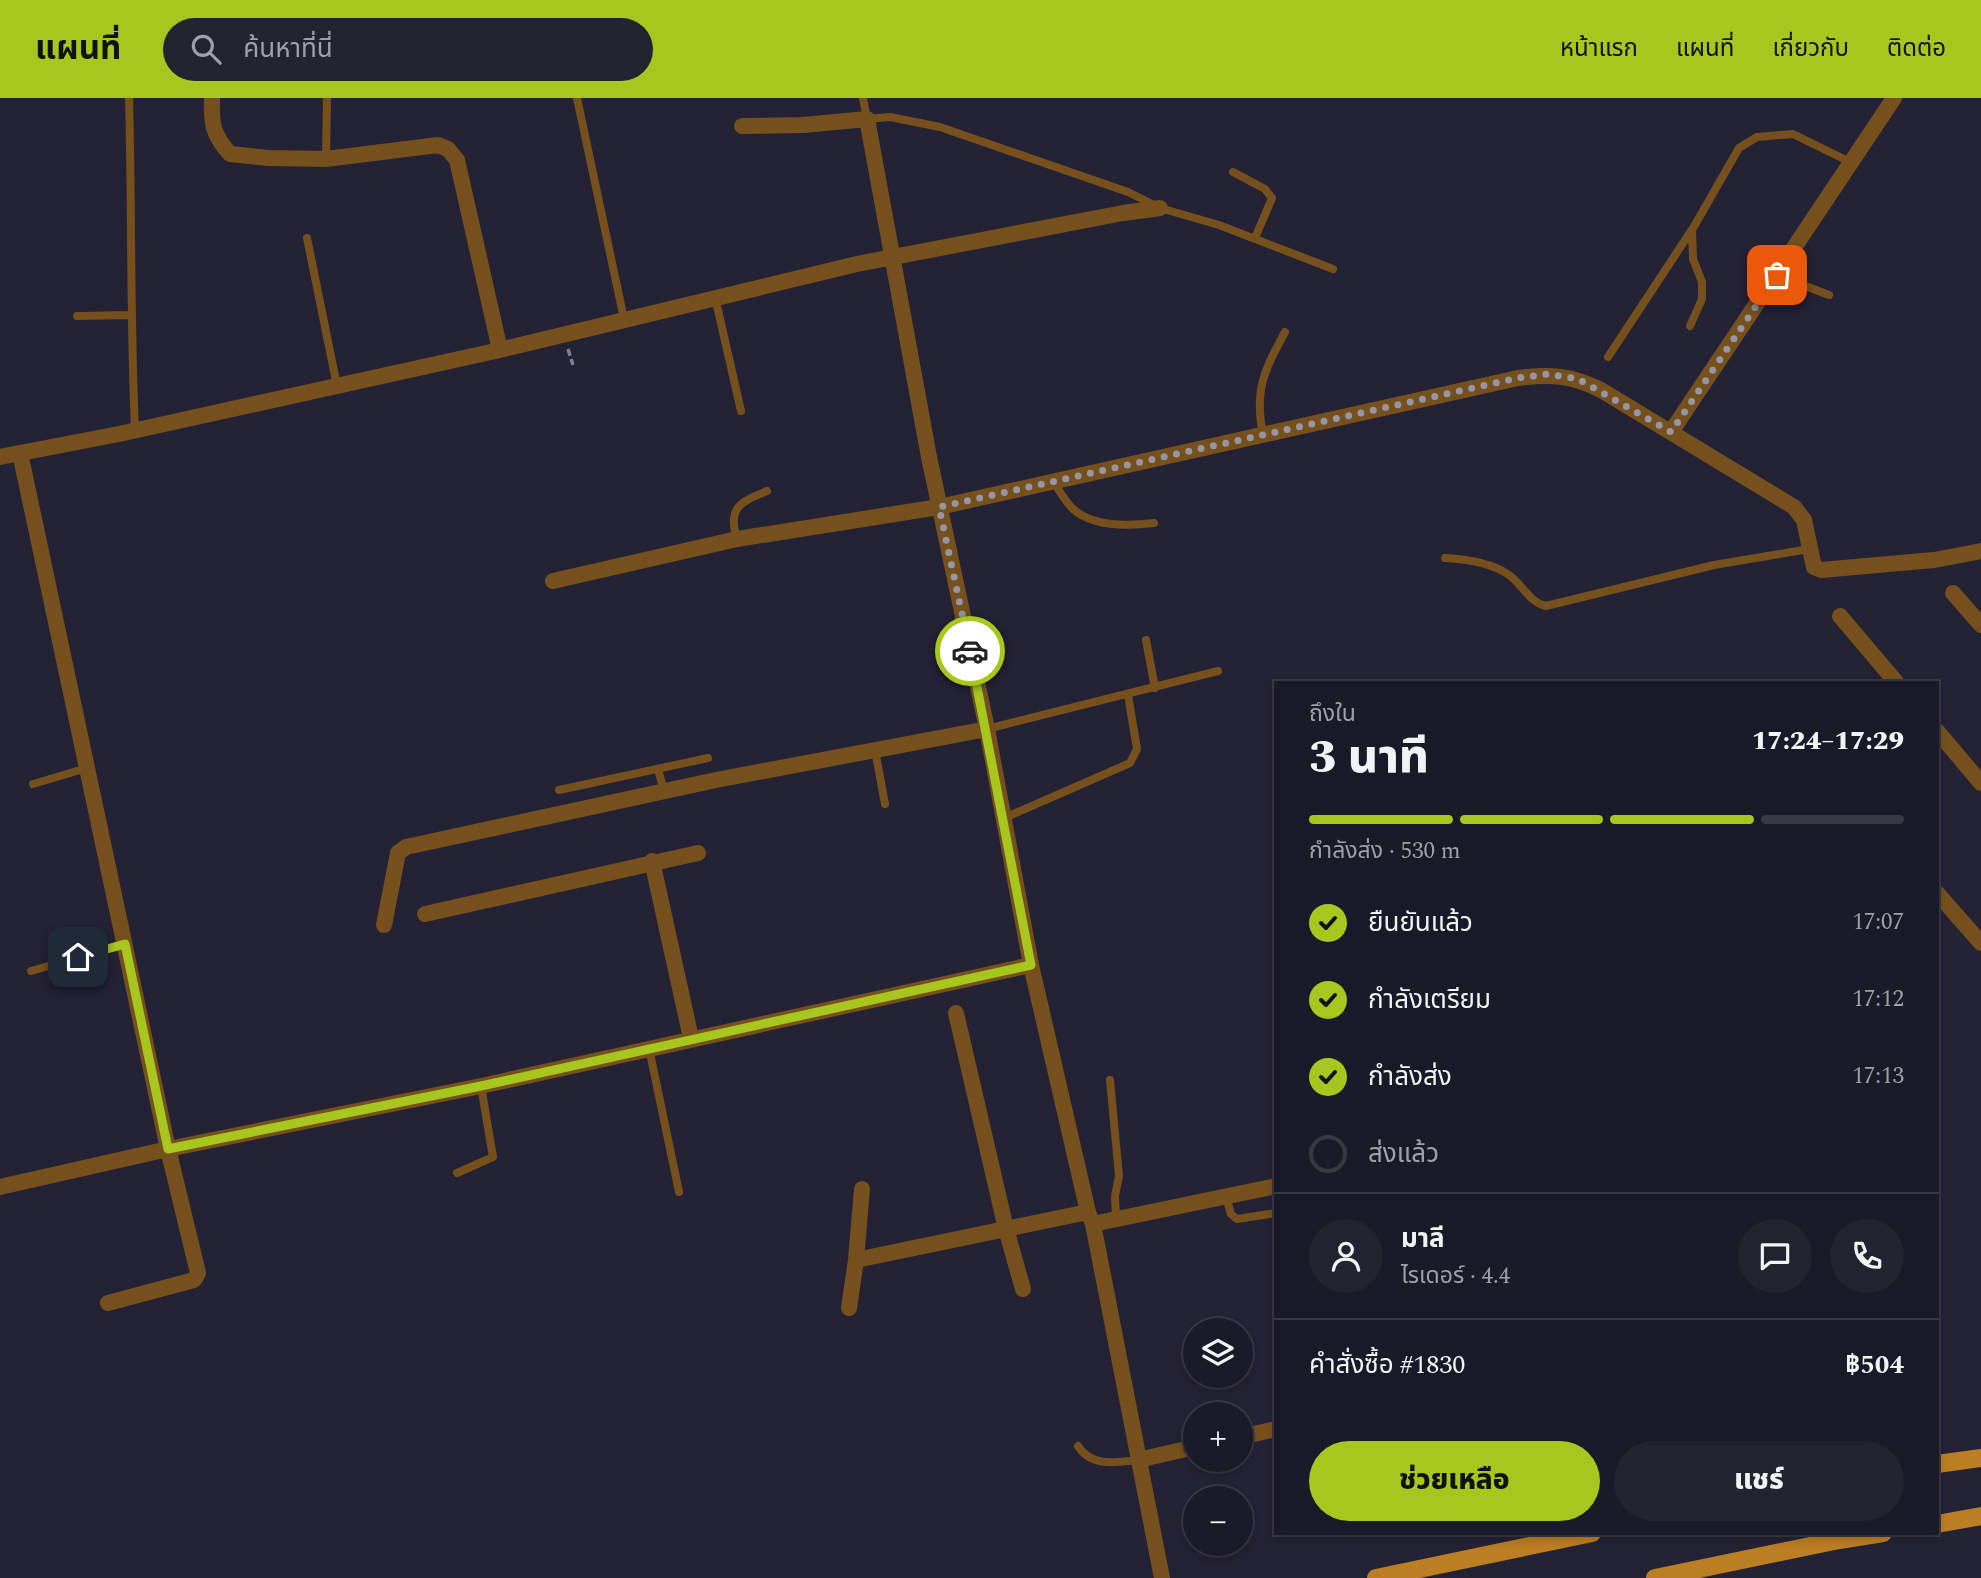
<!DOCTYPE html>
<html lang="th">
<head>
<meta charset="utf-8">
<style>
  body { margin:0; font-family:Spectral,"Noto Sans Thai",serif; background:#23222f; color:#f1f3f6; height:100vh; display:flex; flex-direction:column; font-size:26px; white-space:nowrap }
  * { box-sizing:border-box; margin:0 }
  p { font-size:23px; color:#9fa0a7 }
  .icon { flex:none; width:38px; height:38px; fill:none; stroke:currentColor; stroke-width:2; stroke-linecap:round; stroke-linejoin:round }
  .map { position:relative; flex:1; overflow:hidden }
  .drawer { position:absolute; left:1274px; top:583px; width:665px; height:854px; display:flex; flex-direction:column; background:#1a1927; border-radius:0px; box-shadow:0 4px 10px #0003,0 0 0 2px #383844 }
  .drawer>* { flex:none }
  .buttons { position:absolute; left:1183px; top:1220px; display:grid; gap:14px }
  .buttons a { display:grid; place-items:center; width:70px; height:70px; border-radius:50%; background:#1a1927; box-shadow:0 4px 10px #0003,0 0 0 2px #383844; font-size:35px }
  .pin { position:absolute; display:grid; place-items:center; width:60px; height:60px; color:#fff; margin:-30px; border-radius:14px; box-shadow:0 4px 10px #0006 }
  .courier { position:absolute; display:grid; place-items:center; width:70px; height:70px; margin:-35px; border:5px solid #a7c71e; border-radius:50%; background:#fff; color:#222; box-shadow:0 2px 9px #0007 }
  .summary em { font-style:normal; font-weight:800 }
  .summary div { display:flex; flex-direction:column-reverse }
  .summary { display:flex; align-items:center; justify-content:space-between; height:119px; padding:0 35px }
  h1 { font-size:46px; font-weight:800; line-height:52px }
  .bar { display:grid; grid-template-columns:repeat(4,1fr); gap:10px 7px; align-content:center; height:84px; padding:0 35px }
  .bar i { height:9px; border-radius:5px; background:#383844 }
  .bar .active { background:#a7c71e }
  .bar p { grid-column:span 4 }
  .line { display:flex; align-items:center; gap:18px; padding:0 35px; border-top:2px solid #383844 }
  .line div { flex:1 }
  .round { display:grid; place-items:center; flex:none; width:74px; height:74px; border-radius:37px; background:#23222f }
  ol { padding:0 35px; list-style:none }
  li { display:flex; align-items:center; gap:21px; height:77px }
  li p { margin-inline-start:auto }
  li .icon { padding:7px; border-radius:50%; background:#a7c71e; color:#111; stroke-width:4 }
  li:last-child { color:#9fa0a7 }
  li i { width:38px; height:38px; border:4px solid #383844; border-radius:50% }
  .button { display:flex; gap:14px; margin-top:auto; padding:14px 35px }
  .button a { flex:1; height:80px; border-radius:42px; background:#a7c71e; color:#111; font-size:28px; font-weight:800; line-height:80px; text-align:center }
  .button a+a { background:#23222f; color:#f1f3f6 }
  header { display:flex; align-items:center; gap:42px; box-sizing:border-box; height:98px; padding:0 35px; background:#a7c71e; color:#111 }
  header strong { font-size:33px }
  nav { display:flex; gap:38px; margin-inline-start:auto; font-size:24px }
  .search { width:490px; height:63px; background:#23222f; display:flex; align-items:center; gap:18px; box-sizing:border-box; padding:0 24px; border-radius:38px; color:#9fa0a7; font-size:26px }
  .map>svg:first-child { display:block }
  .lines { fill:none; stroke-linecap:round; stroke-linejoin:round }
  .path { stroke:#7f7e8e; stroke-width:3.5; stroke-dasharray:7 3.5; stroke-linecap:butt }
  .lane { stroke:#75501c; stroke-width:8 }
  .street { stroke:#75501c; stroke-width:16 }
  .primary { stroke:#bb7e22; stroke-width:18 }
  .done { stroke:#9695a4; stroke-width:7; stroke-dasharray:0 12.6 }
  .route { stroke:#a7c71e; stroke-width:9 }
</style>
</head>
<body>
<header>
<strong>แผนที่</strong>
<div class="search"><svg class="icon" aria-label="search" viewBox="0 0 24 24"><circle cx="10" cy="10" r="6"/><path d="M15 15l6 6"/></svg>ค้นหาที่นี่</div>
<nav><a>หน้าแรก</a><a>แผนที่</a><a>เกี่ยวกับ</a><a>ติดต่อ</a></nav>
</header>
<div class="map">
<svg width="1981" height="1480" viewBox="0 0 1981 1480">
  <rect width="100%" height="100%" fill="#232134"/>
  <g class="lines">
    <path class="path" d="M568,251L573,267"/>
    <path class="lane" d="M129,0C132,111 130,221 135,332
      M577,0L624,221
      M863,0L867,21L890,19L940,29L1128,94L1160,110L1219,127L1333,171
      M326,61L327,0
      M1233,74L1265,91L1272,100L1255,140
      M307,140L337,288
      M1777,177L1829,197
      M715,199L741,313
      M77,218L130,217
      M1690,228L1702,201V184L1693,161L1692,132L1739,50L1757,39L1793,36L1852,65
      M1608,259L1691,133
      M1263,337C1254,292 1264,273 1285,234
      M1053,383C1059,393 1065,403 1073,411C1093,429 1129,428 1154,425
      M737,441C727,410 740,404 767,393
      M1445,460C1466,461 1492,465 1509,477C1522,486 1530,505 1546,508L1714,467L1809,451
      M1146,542L1155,590
      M987,631L1218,573
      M875,652L885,706
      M658,671L664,693
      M33,686L87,670
      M559,692L708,660
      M1004,720L1130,665L1137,651L1128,597
      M31,873L125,846
      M649,950L679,1094
      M1110,982L1119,1078L1115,1098L1116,1122
      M457,1075L493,1059L481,988
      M1226,1099L1231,1116L1237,1121L1276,1115
      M1078,1348C1092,1370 1116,1364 1138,1362"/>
    <path class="street" d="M212,0C211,26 213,37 230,56L269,60L326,61L438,47L448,51L457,62L500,252
      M742,28L803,27L867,21L929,359L987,631L1031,867L1088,1114L1093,1126L1162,1480
      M1671,334L1894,0
      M20,355L168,1051L198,1175L194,1182L108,1205
      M0,359L119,336L500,252L857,166L1123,115L1160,110
      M553,483L737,441L939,409L1518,280C1551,276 1571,277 1601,292L1794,409L1804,422L1814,469L1821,472L1934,462L1981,453
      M1953,495L1981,527
      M1840,518L1896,584
      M1937,633L1981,685
      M652,763L691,940
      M1937,795L1981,845
      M425,816L698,755
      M384,827L398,755L406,749L716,682L987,631
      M956,915L1006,1131L1023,1191
      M0,1089L168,1051L481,988L1031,867
      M1093,1126L1276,1088
      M856,1162L1088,1114
      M849,1210L856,1162L862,1091
      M1241,1339L1276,1331
      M1138,1362L1195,1349"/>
    <path class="primary" d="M1937,1366L1981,1360
      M1937,1426L1981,1418
      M1376,1480L1592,1435
      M1655,1480L1839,1442L1883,1435"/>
  </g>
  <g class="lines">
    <path class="done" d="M970,553L939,409L1518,280L1547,276L1578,281L1671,334L1777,177"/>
    <path class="route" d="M78,859L125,846L168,1051L481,988L1031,867L970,553"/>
  </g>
</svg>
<div class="buttons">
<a><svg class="icon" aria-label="layers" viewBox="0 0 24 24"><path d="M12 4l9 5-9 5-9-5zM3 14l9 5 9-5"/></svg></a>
<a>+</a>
<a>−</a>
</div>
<div class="pin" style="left:1777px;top:177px;background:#ea580c"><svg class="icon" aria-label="bag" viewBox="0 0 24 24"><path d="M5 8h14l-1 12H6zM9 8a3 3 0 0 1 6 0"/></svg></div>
<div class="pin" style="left:78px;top:859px;background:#1f2937"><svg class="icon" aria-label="home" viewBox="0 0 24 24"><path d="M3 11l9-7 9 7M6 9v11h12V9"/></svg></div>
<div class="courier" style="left:970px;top:553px"><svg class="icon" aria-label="car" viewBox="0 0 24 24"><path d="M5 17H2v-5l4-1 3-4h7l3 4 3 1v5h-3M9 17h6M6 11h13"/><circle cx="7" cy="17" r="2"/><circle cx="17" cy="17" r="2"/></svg></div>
<section class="drawer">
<div class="summary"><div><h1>3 นาที</h1><p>ถึงใน</p></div><em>17:24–17:29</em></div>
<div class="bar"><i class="active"></i><i class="active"></i><i class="active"></i><i></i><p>กำลังส่ง · 530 m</p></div>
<ol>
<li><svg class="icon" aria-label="check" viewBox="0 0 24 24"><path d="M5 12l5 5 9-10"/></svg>ยืนยันแล้ว<p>17:07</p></li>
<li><svg class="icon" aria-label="check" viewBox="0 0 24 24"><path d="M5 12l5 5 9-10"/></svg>กำลังเตรียม<p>17:12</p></li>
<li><svg class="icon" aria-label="check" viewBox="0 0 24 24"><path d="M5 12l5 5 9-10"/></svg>กำลังส่ง<p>17:13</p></li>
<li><i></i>ส่งแล้ว</li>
</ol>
<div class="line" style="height:126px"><a class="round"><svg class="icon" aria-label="person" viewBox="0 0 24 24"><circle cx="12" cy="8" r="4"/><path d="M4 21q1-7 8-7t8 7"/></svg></a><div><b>มาลี</b><p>ไรเดอร์ · 4.4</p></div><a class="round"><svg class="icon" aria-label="chat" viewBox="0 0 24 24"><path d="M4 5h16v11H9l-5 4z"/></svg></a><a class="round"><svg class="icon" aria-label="phone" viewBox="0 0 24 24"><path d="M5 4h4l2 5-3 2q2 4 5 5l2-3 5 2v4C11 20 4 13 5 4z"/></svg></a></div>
<div class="line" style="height:91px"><div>คำสั่งซื้อ #1830</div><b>฿504</b></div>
<div class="button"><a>ช่วยเหลือ</a><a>แชร์</a></div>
</section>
</div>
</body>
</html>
